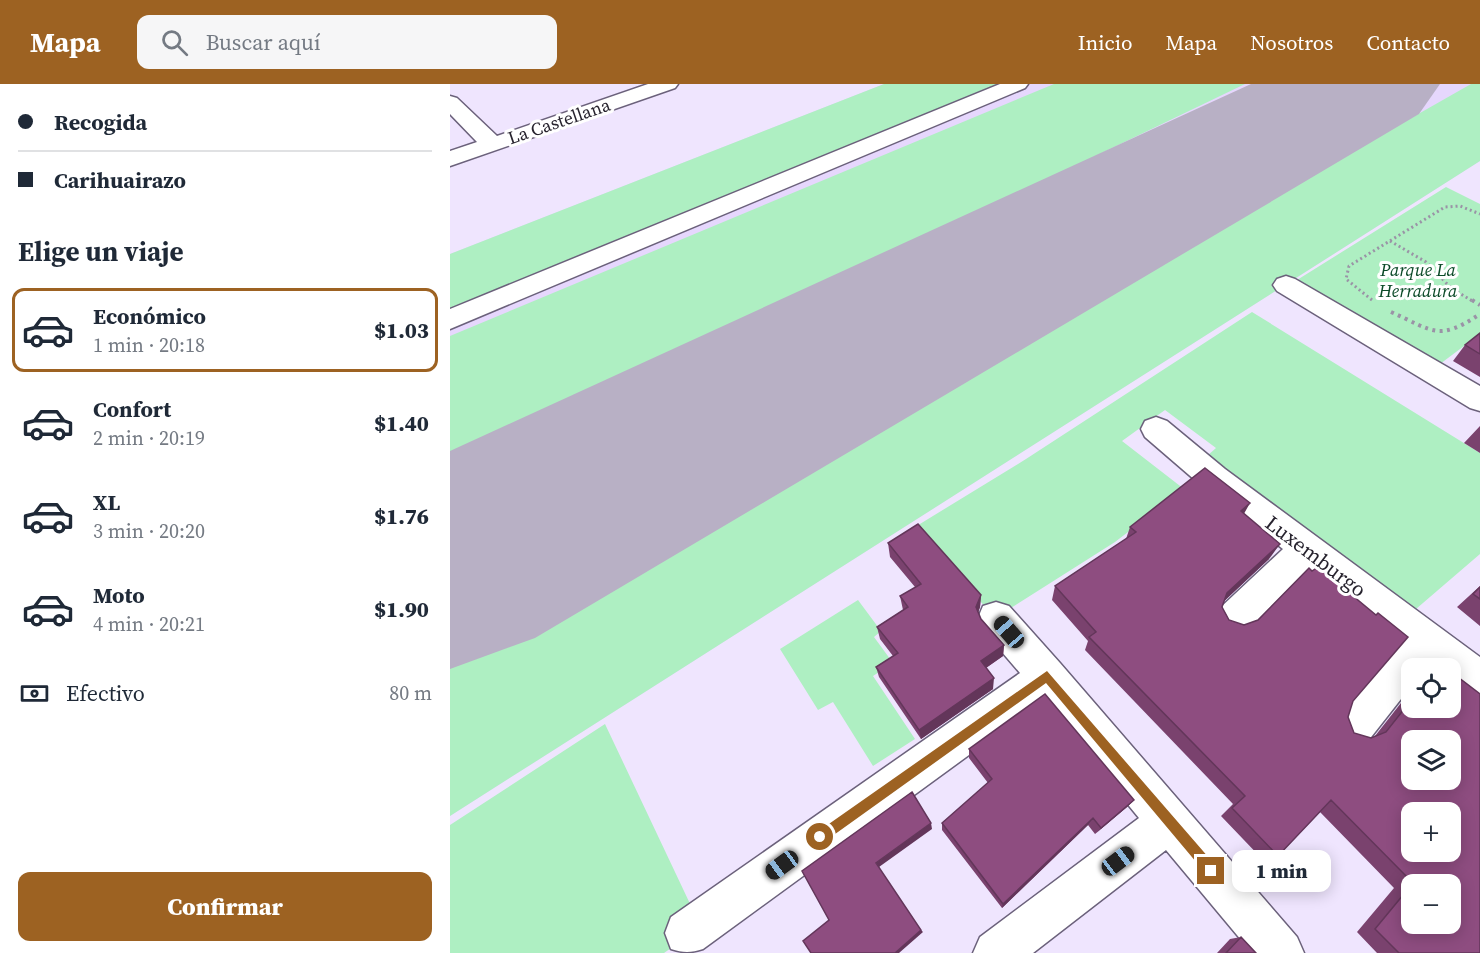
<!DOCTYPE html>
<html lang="es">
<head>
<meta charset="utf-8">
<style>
	body { margin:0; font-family:"Source Serif 4",serif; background:#f6f6f7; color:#1f2937; height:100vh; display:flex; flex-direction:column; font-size:22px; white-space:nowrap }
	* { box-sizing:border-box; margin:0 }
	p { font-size:20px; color:#747a83 }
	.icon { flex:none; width:33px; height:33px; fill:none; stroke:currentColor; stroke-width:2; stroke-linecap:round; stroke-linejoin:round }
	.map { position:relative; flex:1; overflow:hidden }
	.side { display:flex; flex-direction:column; background:#fff; width:450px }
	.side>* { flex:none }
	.banner { display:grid; align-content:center; height:132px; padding:0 18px; background:#fff }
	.tools { position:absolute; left:951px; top:574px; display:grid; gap:12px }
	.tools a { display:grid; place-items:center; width:60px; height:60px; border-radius:12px; background:#fff; box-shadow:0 3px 15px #0003; font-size:30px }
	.end { position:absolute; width:27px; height:27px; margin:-14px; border:8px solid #9d6222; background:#fff; box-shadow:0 0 0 3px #fff }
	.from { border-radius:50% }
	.bubble { position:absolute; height:42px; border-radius:12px; background:#fff; box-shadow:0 3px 15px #0003; font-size:20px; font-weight:800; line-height:42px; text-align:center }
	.car { position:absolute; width:18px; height:36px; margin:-18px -9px; border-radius:8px; box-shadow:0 0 4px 2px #0007; background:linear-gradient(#222 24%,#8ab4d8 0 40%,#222 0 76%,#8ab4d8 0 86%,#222 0) }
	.banner b { display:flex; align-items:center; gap:21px; height:57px; font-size:22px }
	.banner b+b { border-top:2px solid #e0e1e3 }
	.banner i { width:15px; height:15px; background:#1f2937 }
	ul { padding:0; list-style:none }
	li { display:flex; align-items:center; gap:18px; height:84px; margin:0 12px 9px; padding:0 6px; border:3px solid transparent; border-radius:12px }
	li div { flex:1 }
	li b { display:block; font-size:22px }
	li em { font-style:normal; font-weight:800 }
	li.on { border-color:#9d6222 }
	li>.icon { width:54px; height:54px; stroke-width:1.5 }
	h2 { padding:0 18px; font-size:27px; line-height:72px }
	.pay { display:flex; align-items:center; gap:15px; height:66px; padding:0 18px; font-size:22px }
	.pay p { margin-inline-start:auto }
	.primary-button { display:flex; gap:12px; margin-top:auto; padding:12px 18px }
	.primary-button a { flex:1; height:69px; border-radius:12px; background:#9d6222; color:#fff; font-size:24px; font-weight:800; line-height:69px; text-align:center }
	header { display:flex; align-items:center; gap:36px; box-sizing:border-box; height:84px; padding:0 30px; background:#9d6222; color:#fff }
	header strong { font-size:28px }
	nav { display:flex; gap:33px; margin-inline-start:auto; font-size:21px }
	.search { width:420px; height:54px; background:#f6f6f7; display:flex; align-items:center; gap:15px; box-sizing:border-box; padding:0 21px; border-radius:12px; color:#747a83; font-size:22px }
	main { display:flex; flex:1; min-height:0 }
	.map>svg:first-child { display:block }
	.built { fill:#e6d7fd }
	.green { fill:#aeefc2 }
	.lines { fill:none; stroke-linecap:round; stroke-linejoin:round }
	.runway { fill:#b8b0c5; fill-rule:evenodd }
	.minor-casing { stroke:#6b617b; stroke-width:3 }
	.path-far1 { stroke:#9a93a6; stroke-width:3; stroke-dasharray:2 3; stroke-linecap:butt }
	.path { stroke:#9a93a6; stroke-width:4; stroke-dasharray:3 4.5; stroke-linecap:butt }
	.minor { fill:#fff; fill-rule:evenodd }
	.wall { fill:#7a426e }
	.shaded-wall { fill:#63365a }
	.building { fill:#8e4d80; stroke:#63365a; stroke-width:1.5; fill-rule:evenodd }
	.route { fill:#9d6222 }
	.labels { text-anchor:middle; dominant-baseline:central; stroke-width:6; stroke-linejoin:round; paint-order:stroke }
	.far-street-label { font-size:18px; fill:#27232e; stroke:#fff }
	.far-park-label { font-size:18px; font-style:italic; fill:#0b4a28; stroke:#fff }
	.street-label { font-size:21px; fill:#27232e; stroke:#fff }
</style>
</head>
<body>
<header>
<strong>Mapa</strong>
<div class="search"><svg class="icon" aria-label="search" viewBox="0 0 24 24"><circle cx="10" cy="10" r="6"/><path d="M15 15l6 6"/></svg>Buscar aquí</div>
<nav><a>Inicio</a><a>Mapa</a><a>Nosotros</a><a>Contacto</a></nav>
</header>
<main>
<section class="side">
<div class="banner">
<b><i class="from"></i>Recogida</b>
<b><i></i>Carihuairazo</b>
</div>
<h2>Elige un viaje</h2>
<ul>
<li class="on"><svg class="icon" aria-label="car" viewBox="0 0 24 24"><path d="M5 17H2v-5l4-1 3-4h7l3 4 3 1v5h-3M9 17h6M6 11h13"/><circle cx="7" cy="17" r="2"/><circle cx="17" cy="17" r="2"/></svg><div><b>Económico</b><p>1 min · 20:18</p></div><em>$1.03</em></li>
<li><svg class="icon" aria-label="car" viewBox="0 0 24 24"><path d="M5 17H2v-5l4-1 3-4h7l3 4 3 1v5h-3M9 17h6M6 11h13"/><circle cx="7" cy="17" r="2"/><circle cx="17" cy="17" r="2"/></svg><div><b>Confort</b><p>2 min · 20:19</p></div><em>$1.40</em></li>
<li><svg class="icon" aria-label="car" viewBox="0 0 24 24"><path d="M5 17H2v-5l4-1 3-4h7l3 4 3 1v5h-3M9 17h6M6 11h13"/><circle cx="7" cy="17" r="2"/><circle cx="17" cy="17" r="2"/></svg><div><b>XL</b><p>3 min · 20:20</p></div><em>$1.76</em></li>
<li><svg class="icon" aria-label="car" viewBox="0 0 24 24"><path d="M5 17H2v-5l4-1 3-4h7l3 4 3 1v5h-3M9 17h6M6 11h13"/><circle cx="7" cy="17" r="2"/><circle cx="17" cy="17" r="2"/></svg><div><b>Moto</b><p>4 min · 20:21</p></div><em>$1.90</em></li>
</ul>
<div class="pay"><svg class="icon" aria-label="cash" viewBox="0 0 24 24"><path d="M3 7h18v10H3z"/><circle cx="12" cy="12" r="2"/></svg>Efectivo<p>80 m</p></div>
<div class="primary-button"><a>Confirmar</a></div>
</section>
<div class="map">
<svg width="1030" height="869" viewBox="0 0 1030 869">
	<rect width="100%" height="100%" fill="#efe5fe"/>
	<!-- built -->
	<path class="built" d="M 434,0 L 1030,0 L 1030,77 L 0,732 L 0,170 Z"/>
	<!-- green -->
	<path class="green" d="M 434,0 L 550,0 L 0,225 L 0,170 Z
		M 604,0 L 795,0 L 0,383 L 0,252 Z
		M 1021,0 L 1030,0 L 1030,77 L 0,732 L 0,580 Z
		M 996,103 L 1030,120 L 1030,250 L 990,280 L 847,196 Z
		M 802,228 L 1030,369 L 1030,470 L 966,525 L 757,372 L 766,364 L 715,326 L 672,357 L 734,405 L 665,458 L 545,534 L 465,443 L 576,375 Z
		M 408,516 L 431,547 L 424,553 L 443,579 L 423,592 L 465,655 L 423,682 L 383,618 L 368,626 L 330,565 Z
		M 155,640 L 251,843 L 214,869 L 0,869 L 0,741 Z"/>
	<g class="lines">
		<!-- runway -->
		<path class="runway" d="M 801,0 L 990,0 L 969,30 L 85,554 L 0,585 L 0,367 Z"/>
		<defs>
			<path id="minor" d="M 198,0 L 228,0 L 225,4 L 0,82 L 0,67 L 27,58 L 0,30 L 0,12 L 7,14 L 47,52 Z
				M 550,0 L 578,0 L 575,4 L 0,245 L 0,225 Z
				M 836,192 L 845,195 L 1030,302 L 1030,327 L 1020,324 L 827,207 L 823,201 L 827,195 Z
				M 706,333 L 717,337 L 775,385 L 1030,573 L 1030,614 L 1017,609 L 1000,596 L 1000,585 L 986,585 L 980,580 L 976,585 L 962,585 L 962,601 L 918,657 L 904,662 L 890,657 L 885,643 L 890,629 L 952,558 L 858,485 L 796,548 L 783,552 L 770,548 L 765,536 L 770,524 L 833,465 L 753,403 L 695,353 L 691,345 L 695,337 Z
				M 546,518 L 559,522 L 610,579 L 847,853 L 854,869 L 802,869 L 716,766 L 583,869 L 523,869 L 530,853 L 689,734 L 593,617 L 253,865 C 241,869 233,869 221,865 L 215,849 L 221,833 L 570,589 L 533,546 L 528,534 L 533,522 Z"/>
		</defs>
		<!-- minor casing -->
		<use href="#minor" class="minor-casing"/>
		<!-- path-far1 -->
		<path class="path-far1" d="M 940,157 L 976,178 L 1001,204 L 1024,218
			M 922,216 L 896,195 L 899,182 L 995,123 L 1010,122 L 1030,130"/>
		<!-- path -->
		<path class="path" d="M 1022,216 L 1030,221
			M 941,228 C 984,247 988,258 1030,230"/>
		<!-- minor -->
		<use href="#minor" class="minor"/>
	</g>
	<!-- wall -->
	<path class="wall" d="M 1030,249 L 1030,293 L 1003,277 L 1015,261 Z
		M 1030,342 L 1030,369 L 1014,359 Z
		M 794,430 L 819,475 L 774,517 L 772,523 L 779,536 L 903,617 L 898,633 L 904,649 L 921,654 L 925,652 L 962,605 L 962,624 L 1030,869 L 927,869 L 907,848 L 944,804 L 870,728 L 828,772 L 815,778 L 771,732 L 783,720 L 635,566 L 638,557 L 602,516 L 605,502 L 676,455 L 680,443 Z
		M 438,459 L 531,511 L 530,523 L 528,528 L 531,535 L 554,561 L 553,572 L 536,584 L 543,605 L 471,655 L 429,593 L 426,583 L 443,572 L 430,555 L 427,543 L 453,526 L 450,512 L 465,503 L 440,473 Z
		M 1030,502 L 1030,542 L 1007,523 Z
		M 982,575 L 998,585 L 967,585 Z
		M 519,665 L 684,716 L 677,723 L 645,750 L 638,741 L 552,824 L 492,746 L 492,739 L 538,699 L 519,674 Z
		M 791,853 L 806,869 L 767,869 L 780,855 Z"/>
	<!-- shaded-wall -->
	<path class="shaded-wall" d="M 800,419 L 791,435 L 791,427 Z
		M 830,460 L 819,475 L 768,523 L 777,509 Z
		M 531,511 L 530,523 L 526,535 L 526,523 Z
		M 554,561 L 553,572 L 530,588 L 531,577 Z
		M 544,594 L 543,605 L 471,655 L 469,646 Z
		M 684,716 L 677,723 L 645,750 L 651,744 Z
		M 643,734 L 638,741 L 552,824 L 553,820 Z
		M 481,739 L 482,745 L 429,783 L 426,779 Z
		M 471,846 L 473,848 L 449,869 L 445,869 Z"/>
	<!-- building -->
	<path class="building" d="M 1030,249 L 1030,270 L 1015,261 Z
		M 755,384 L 800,419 L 791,427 L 830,460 L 777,509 L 772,523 L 779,536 L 794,541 L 808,536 L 859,484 L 862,487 L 868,483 L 926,531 L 928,529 L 958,553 L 903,617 L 898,633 L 904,649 L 921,654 L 936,648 L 962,615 L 962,624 L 1000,624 L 1000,587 L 1030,610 L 1030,869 L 949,869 L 925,845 L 963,799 L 881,716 L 828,772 L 782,724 L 795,712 L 639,553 L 646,548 L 605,502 L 686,448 L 680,443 ZM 962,657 L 1000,657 L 1000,696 L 962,696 ZM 962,729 L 1000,729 L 1000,768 L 962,768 ZM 962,801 L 1000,801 L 1000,840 L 962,840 Z
		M 468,440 L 531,511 L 526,523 L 531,535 L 554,561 L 531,577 L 544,594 L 469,646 L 426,583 L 448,569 L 427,543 L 458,523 L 450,512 L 471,500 L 438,459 Z
		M 1030,503 L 1030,515 L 1023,510 Z
		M 982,575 L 985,575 L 998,585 L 981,585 Z
		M 595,610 L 684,716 L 651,744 L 643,734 L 553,820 L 492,739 L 542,695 L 519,665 Z
		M 462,708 L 481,739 L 426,779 L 471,846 L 445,869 L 361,869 L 353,857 L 379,836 L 352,787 Z
		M 791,853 L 806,869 L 776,869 Z"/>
	<!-- route -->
	<path class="route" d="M 597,587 L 766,782 L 766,791 L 757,791 L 596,599 L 374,758 L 366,758 L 366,749 Z"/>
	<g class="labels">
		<!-- far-street labels -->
		<g class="far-street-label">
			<text transform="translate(109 37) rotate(-19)">La Castellana</text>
		</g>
		<!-- far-park labels -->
		<g class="far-park-label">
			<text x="968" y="185">Parque La<tspan x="968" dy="21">Herradura</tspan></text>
		</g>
		<!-- street labels -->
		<g class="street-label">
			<text transform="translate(866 472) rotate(37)">Luxemburgo</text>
		</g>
	</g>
</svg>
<div class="tools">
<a><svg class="icon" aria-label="locate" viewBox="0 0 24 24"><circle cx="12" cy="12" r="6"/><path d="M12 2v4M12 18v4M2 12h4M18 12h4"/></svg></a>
<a><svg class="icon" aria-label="layers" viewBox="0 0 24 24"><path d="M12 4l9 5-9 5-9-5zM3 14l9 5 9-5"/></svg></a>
<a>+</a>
<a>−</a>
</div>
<i class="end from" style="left:370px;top:753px"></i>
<i class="end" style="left:761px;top:787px"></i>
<div class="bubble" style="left:782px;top:766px;width:99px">1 min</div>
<i class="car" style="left:559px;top:548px;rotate:319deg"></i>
<i class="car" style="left:668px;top:777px;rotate:53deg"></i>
<i class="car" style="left:332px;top:781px;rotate:234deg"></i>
</div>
</main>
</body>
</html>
